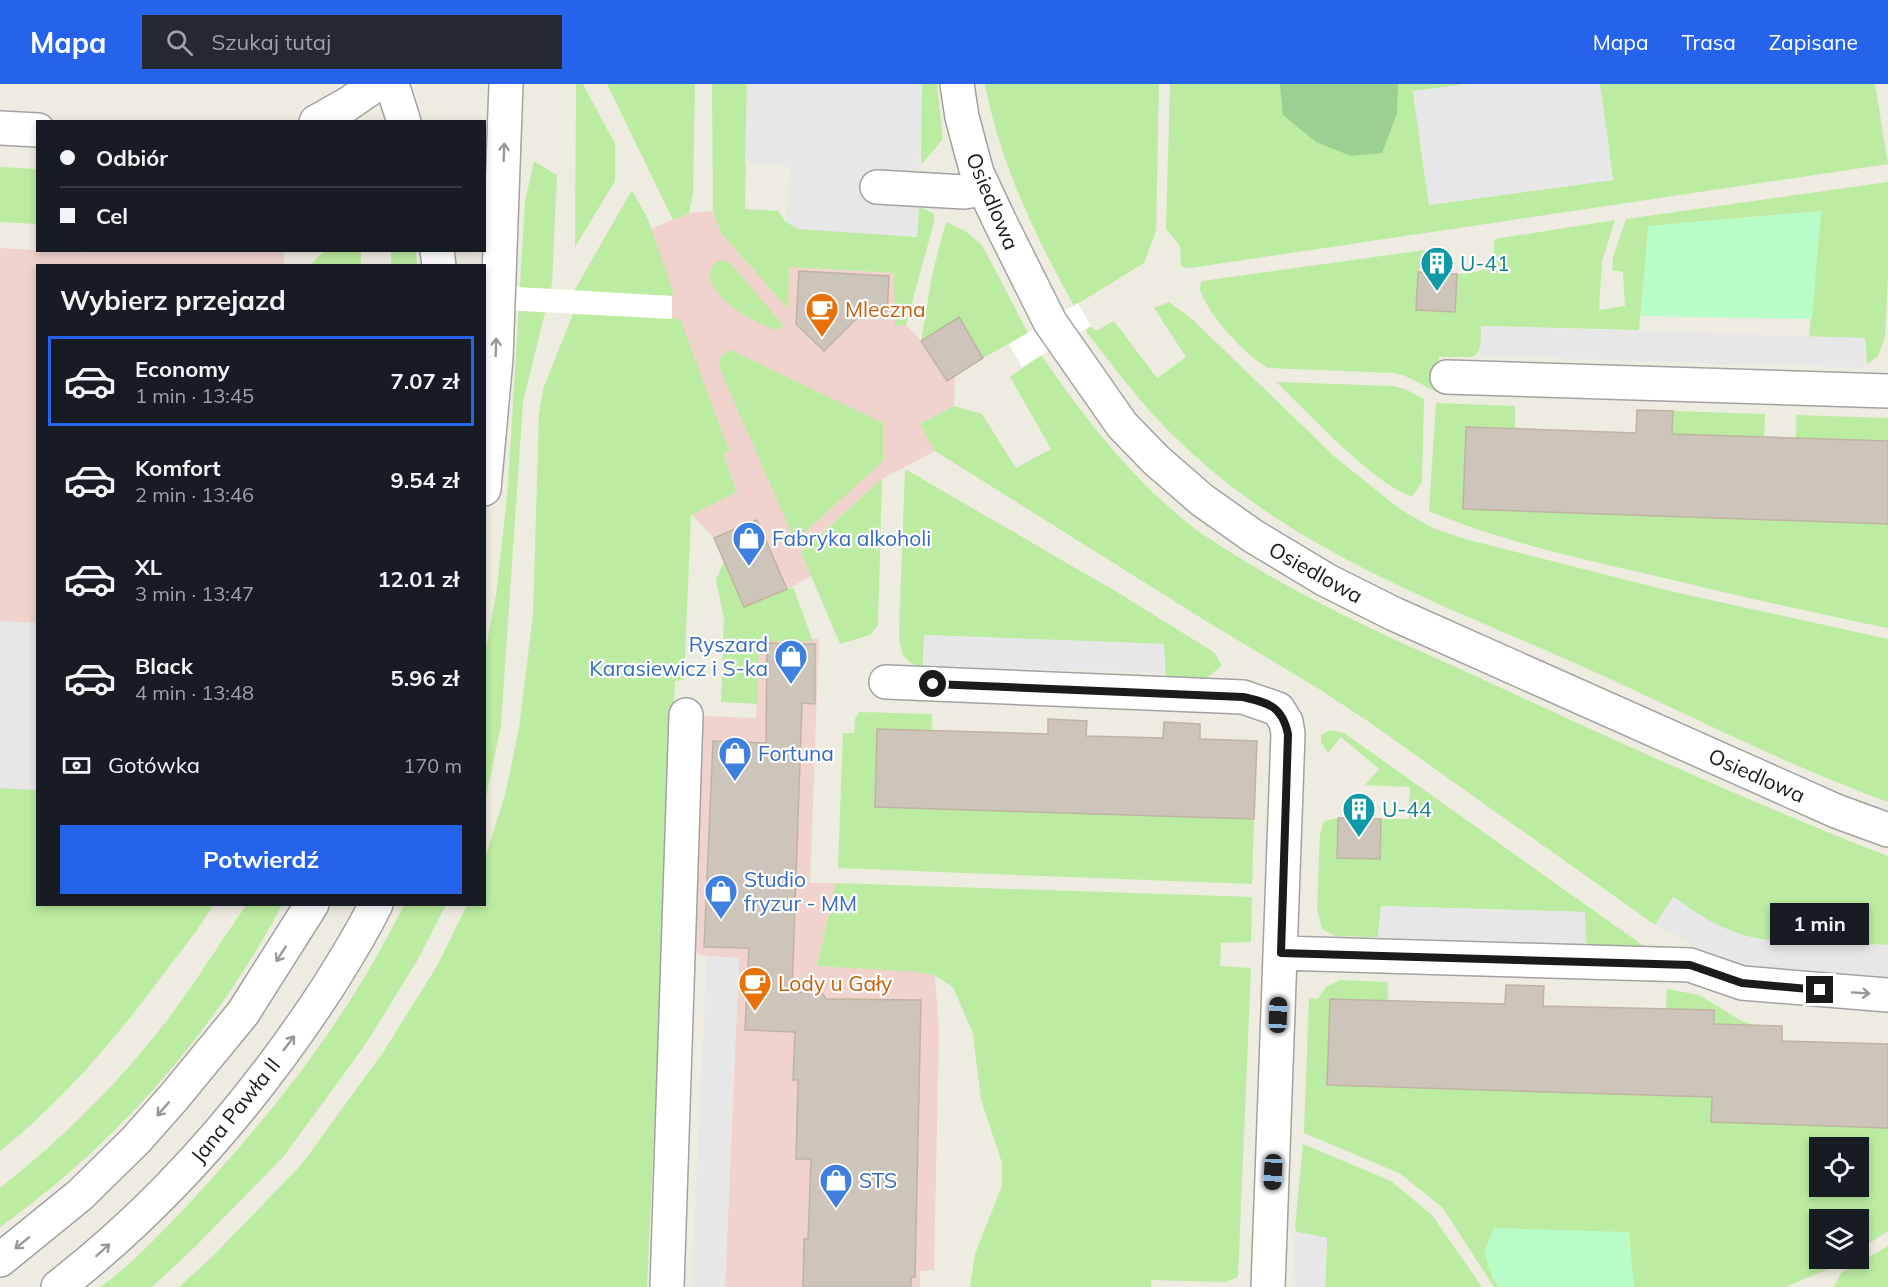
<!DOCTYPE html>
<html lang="pl">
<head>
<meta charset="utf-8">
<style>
	body { margin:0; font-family:Mulish,sans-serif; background:#242831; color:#f1f3f6; height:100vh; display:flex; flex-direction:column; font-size:22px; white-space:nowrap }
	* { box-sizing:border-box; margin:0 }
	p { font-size:20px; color:#9ea1a6 }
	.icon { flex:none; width:33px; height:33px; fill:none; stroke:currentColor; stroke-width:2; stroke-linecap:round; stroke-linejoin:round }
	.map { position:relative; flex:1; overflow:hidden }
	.drawer { position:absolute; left:36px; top:180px; width:450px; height:642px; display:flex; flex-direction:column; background:#171b24; border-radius:0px; box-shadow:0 3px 9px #0003 }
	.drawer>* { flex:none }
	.hud { position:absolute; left:36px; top:36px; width:450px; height:132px; border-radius:0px; box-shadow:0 3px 9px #0003; display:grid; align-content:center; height:132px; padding:0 24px; background:#171b24 }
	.buttons { position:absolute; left:1809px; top:1053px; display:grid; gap:12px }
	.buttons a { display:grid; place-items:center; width:60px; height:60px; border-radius:0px; background:#171b24; box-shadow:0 3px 9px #0003; font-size:30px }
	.end { position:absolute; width:27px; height:27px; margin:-14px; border:8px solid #1b1b1b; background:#fff; box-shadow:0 0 0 3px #fff }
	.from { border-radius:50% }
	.bubble { position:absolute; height:42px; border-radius:0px; background:#171b24; box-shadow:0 3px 9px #0003; font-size:20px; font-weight:700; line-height:42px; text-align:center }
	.car { position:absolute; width:18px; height:36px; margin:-18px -9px; border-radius:8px; box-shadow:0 0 4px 2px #0007; background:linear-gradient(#222 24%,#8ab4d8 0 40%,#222 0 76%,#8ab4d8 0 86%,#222 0) }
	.hud b { display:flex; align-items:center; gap:21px; height:57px; font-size:22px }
	.hud b+b { border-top:2px solid #363941 }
	.hud i { width:15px; height:15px; background:#f1f3f6 }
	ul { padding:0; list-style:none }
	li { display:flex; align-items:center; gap:18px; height:90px; margin:0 12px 9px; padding:0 12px; border:3px solid transparent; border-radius:0px }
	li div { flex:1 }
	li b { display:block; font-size:22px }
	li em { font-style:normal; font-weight:700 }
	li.selected { border-color:#2563eb }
	li>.icon { width:54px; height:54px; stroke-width:1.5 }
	h2 { padding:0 24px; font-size:27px; line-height:72px }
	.pay { display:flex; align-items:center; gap:15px; height:66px; padding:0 24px; font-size:22px }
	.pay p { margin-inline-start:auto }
	.button { display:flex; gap:12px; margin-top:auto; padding:12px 24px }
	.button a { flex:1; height:69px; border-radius:0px; background:#2563eb; color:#fff; font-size:24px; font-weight:700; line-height:69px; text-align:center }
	header { display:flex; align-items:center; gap:36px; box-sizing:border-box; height:84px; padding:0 30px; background:#2563eb; color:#fff }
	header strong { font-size:28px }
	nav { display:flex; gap:33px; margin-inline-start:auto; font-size:21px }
	.search { width:420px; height:54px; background:#242831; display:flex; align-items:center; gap:15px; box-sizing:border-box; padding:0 21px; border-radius:0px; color:#9ea1a6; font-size:22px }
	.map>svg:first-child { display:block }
	.commercial { fill:#f0d3cd }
	.grass { fill:#bceca1; fill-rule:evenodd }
	.forest { fill:#9bd092 }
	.park { fill:#b8fcc7 }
	.parking { fill:#e7e7e7 }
	.pier { fill:#fff }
	.building { fill:#cdc5b9; stroke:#c0b3a2; stroke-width:1.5 }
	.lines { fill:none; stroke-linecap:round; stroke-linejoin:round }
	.minor-casing { stroke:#a2a2a2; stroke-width:36 }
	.minor { stroke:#fff; stroke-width:33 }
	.oneway { stroke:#989898 }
	.route { stroke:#1b1b1b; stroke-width:8 }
	.labels { text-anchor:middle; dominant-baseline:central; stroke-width:4.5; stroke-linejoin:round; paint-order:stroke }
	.street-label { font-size:21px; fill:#1b1b1b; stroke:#fff }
	.culture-label { font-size:21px; fill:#0d838f; stroke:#fff; text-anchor:start }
	.food-label { font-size:21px; fill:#c56008; stroke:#fff; text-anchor:start }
	.shop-label { font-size:21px; fill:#366cbe; stroke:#fff; text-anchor:start }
</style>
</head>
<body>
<header>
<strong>Mapa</strong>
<div class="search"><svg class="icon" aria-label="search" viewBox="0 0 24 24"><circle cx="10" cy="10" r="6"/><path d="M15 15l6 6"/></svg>Szukaj tutaj</div>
<nav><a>Mapa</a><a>Trasa</a><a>Zapisane</a></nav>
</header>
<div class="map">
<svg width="1888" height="1203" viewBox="0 0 1888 1203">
	<rect width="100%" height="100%" fill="#eeebe0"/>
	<!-- commercial -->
	<path class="commercial" d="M 713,127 L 721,149 L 787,224 L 789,183 L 895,189 L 895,242 L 906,241 L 921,257 L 959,233 L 983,274 L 955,292 L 954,322 L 920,340 L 935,367 L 882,395 L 801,467 L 811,492 L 786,506 L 757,436 L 714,454 L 691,430 L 737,408 L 723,370 L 729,367 L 672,235 L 672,208 L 651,145 L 689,129 Z
		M 0,164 L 90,169 L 90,166 L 284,167 L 284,181 L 38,182 L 37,706 L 0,704 Z
		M 759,553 L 819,555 L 810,799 L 836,799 L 817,882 L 877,884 L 919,888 L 935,892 L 939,947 L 934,1186 L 920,1187 L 920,1203 L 725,1203 L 739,874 L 707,872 L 699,870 L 692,861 L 701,632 L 756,634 Z"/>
	<!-- grass -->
	<path class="grass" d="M 576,0 L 583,0 L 615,60 L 615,97 L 575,163 Z
		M 607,0 L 695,0 L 693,110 L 689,129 L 673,136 Z
		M 712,0 L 747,0 L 745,125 L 778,127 L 786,138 L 917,153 L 919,122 L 934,130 L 934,138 L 906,241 L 895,242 L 894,189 L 789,183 L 788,225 L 721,149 L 713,127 Z
		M 922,0 L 937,0 L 943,55 L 921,81 Z
		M 985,0 L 1159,0 L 1156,147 L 1144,179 L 1074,222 C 1035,151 1000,80 985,0 Z
		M 1170,0 L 1465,0 L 1413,8 L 1429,121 L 1613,96 L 1600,0 L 1875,0 L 1888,80 L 1190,184 L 1181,183 L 1180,162 L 1166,145 Z
		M 534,77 L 557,91 L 552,200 L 523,318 L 501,641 L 485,718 L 485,569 L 497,505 L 508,402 L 525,118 Z
		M 0,83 L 37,85 L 37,140 L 0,138 Z
		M 1888,98 L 1888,192 L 1885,253 L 1878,272 L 1867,281 L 1865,254 L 1809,253 L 1821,127 L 1649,142 L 1639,246 L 1482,242 C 1480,253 1484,267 1472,273 L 1439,273 L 1437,308 L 1403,291 L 1393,289 L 1268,284 C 1243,270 1208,230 1199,204 L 1202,197 L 1425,166 L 1419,188 C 1436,189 1481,196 1491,178 C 1494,172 1494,161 1495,155 L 1615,136 L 1602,177 L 1599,226 L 1625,222 L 1623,188 L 1612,186 L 1613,173 L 1626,135 Z
		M 632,106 L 648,135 L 673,208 L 672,212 L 574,207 Z
		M 946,138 L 965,147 L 982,161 L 1028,249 L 983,274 L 959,233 L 921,257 L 933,187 Z
		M 324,167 L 361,167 L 361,181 L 310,181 Z
		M 391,167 L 416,167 L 417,181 L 391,181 Z
		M 721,176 L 729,178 L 784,242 L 775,246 C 750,236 715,218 709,190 L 714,179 Z
		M 1169,218 L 1192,235 L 1335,373 L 1401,426 L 1433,444 L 1465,455 L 1674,508 L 1888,555 L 1888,718 C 1788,682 1694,633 1597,589 C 1451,523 1298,472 1180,358 C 1144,324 1115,285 1085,246 L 1091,242 L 1096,247 L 1114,237 L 1157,294 L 1186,273 L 1154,224 Z
		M 573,230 L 674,234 L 681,237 L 729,367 L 723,370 L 737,408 L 691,431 L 684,596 L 675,597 L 647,1203 L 179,1203 L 213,1172 L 302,1080 L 384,967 L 437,882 L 467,821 L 484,820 L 485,774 L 505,711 L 519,645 L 533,530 L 539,330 L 543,305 Z
		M 731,266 L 883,339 L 883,377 L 795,457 L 720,285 L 720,273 Z
		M 1041,271 C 1081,329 1124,385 1178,431 C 1201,451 1227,466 1253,482 C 1322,524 1395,556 1469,589 C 1607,653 1746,717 1888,772 L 1888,861 C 1845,859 1781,862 1742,851 C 1716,843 1695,828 1673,813 L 1655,841 L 1369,638 L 1319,605 L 1206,537 L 935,367 L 920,340 L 954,322 L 982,330 L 1016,384 L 1051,365 L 1010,293 Z
		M 1276,298 L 1393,302 L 1405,305 L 1424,315 L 1422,398 L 1412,412 C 1379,405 1303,324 1276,298 Z
		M 1436,319 L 1515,322 L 1515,344 L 1466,343 L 1464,425 L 1888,440 L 1888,544 C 1803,527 1719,507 1634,487 C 1565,471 1495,455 1429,427 Z
		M 1673,327 L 1765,330 L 1764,353 L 1672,350 Z
		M 1796,331 L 1888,334 L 1888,357 L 1796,354 Z
		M 905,385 L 1117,508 L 1215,569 L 1222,582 L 1202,597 L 1166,596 L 1164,560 L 924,551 L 923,582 C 902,581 900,565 899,548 Z
		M 882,395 L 878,541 L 870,551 L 840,560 L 801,468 Z
		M 724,478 L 744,523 L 793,503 L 813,557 L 759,557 L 757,620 L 721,618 L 724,534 L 716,496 Z
		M 859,628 L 932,630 L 932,646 L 877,645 L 875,723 L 1254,735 L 1252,800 L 838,784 L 843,649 L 854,649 L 855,635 Z
		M 1330,646 L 1344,649 L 1648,865 L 1589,863 L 1585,855 L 1585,828 L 1381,822 L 1378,853 L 1335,852 L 1322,845 L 1317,825 L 1320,749 L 1324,737 L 1338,734 L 1337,774 L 1380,775 L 1381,735 L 1409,735 L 1410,703 L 1365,701 L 1379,685 L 1341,653 L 1328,669 L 1321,658 L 1321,651 Z
		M 0,704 L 37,706 L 38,820 L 213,821 C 201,843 183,864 168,884 C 118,952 65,1015 0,1067 Z
		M 836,799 L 1252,813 L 1251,858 L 1221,859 L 1220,882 L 1251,884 L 1238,1193 L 1226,1198 L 1151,1196 L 1151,1203 L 970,1203 L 975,1170 L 1002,1102 L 1002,1079 L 981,1016 L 973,950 L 953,903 L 935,892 L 919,888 L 817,882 Z
		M 247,820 L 282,821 C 216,946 116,1061 0,1143 L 0,1104 C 58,1058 111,1007 157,949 C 190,908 217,863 247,820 Z
		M 404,821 L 446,821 L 417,877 L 365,961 L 284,1072 L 196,1162 L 152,1203 L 100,1203 C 132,1181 169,1141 196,1112 C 279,1022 350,930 404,821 Z
		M 1340,896 L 1388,898 L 1388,917 L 1330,915 L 1328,1001 L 1712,1013 L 1711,1038 L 1888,1044 L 1888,1147 L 1859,1166 L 1858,1136 L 1820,1136 L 1820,1174 L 1844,1175 L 1826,1186 L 1785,1203 L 1634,1203 L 1628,1148 L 1492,1193 L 1499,1203 L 1494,1203 L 1442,1123 L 1399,1089 L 1304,1049 L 1309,914 L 1318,915 L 1326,903 ZM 1820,1064 L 1858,1064 L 1858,1102 L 1820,1102 Z
		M 1667,905 L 1699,911 L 1742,937 L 1753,941 L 1753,956 L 1713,954 L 1714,926 L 1666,925 Z
		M 1303,1060 L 1391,1097 L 1432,1131 L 1482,1203 L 1325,1203 L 1327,1154 L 1297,1148 L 1295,1144 Z
		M 1888,1162 L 1888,1203 L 1834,1203 L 1841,1189 Z"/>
	<!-- forest -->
	<path class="forest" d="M 1280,0 L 1398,0 L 1397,29 L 1382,69 L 1351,72 L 1316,58 L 1283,31 Z"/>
	<!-- park -->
	<path class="park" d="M 1821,127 L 1812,235 L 1641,232 L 1648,142 Z
		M 1494,1144 L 1629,1148 L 1634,1203 L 1499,1203 L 1492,1193 L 1484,1168 Z"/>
	<!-- parking -->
	<path class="parking" d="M 747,0 L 922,0 L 917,153 L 798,145 L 786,138 L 790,83 L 745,80 Z
		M 1465,0 L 1600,0 L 1613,96 L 1429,121 L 1413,7 Z
		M 1481,242 L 1865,254 L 1864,284 L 1480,272 Z
		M 0,537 L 37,539 L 37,706 L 0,704 Z
		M 924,551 L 1164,560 L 1164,589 L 923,582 Z
		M 1673,813 L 1710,838 L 1740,850 L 1763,856 L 1888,861 L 1888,897 L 1758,886 L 1716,874 L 1655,841 Z
		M 1381,822 L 1585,828 L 1586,860 L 1378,853 Z
		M 707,872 L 739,874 L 725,1203 L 691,1203 Z
		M 1295,1144 L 1297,1148 L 1327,1154 L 1325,1203 L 1293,1203 Z"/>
	<!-- pier -->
	<path class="pier" d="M 484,201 L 672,212 L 672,235 L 485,225 Z
		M 1078,219 L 1091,242 L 1022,283 L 1009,260 Z"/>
	<!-- building -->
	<path class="building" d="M 799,187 L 889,192 L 887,231 L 862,229 L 824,267 L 796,240 Z
		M 1418,188 L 1457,190 L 1455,228 L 1416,226 Z
		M 959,233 L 983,274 L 947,297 L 921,257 Z
		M 1637,326 L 1673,327 L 1672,350 L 1888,357 L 1888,440 L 1463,425 L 1466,343 L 1636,349 Z
		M 757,436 L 787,505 L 744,523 L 714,454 Z
		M 767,559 L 815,560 L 815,620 L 802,619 L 792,908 L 822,909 L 826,915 L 921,916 L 915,1193 L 911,1193 L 911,1203 L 803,1203 L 804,1155 L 808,1155 L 811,1075 L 796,1075 L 798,996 L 793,996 L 795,948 L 745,946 L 749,864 L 704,863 L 713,657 L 766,659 Z
		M 1048,635 L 1087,637 L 1086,652 L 1163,654 L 1164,638 L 1200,640 L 1200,655 L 1257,657 L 1254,735 L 875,723 L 877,645 L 1048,650 Z
		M 1338,734 L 1381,735 L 1380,775 L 1337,774 Z
		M 1506,901 L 1544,902 L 1543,922 L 1714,926 L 1714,940 L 1782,942 L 1782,957 L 1888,960 L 1888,1044 L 1711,1038 L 1712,1013 L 1327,1001 L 1330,915 L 1505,920 Z"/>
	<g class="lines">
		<defs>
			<path id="minor" d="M 392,0 L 404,38
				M 957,0 L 962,33 L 977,89 L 1000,138 L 1050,238 L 1122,341 L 1156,376 L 1202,416 L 1253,452 L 1326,496 L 1394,530 L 1836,727 L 1888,746
				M 316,38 L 348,20 L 377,0
				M 0,44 L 38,46
				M 877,103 L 964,108 L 984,105
				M 437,166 L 439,182
				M 1447,293 L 1888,307
				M 484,405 L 496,274 L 506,0
				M 886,598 L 1243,613 L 1278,625 L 1286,638 L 1288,650 L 1268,1203
				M 1281,869 L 1690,881 L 1742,899 L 1888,911
				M 0,1176 L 80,1111 L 136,1056 L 174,1013 L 243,929 L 312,820
				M 58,1203 C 164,1121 255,1015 328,903 C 345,876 362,849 376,820
				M 667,1203 L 686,631"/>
		</defs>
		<!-- minor casing -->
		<use href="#minor" class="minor-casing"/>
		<!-- minor -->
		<use href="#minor" class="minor"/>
	</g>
	<!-- one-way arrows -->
	<defs><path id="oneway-shaft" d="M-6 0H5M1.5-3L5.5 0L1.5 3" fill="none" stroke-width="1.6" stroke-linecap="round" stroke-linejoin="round" transform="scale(1.5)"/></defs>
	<g class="oneway">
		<use href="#oneway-shaft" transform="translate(504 68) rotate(-88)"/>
		<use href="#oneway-shaft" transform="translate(496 263) rotate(-88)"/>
		<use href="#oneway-shaft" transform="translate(281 870) rotate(123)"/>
		<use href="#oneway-shaft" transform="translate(1861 909) rotate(4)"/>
		<use href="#oneway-shaft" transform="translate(289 959) rotate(-53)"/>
		<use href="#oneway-shaft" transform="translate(163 1025) rotate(131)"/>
		<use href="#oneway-shaft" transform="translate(22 1159) rotate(141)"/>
		<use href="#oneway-shaft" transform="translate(103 1166) rotate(-42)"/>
	</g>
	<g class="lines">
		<!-- route -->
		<path class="route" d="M 933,600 L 1243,613 C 1269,619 1282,622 1288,650 L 1281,869 L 1690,881 L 1742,899 L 1820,906"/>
	</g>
	<!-- icons -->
	<defs>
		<symbol id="building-pin" viewBox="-11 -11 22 30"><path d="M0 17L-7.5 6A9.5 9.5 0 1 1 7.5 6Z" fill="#0f9aa8" stroke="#fff"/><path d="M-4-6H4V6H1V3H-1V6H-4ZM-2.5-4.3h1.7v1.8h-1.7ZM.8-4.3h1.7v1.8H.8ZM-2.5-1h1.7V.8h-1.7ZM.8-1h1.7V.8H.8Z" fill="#fff"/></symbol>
		<symbol id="cafe-pin" viewBox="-11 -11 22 30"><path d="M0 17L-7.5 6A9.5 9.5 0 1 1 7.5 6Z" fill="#e8710a" stroke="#fff"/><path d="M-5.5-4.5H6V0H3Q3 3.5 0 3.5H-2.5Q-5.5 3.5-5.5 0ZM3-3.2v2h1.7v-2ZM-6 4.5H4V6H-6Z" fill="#fff"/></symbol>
		<symbol id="shop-pin" viewBox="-11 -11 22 30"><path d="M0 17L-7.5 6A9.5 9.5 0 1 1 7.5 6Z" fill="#3f7fe0" stroke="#fff"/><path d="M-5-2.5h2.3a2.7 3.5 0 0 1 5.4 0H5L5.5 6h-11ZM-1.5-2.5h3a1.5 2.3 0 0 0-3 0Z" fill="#fff"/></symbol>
	</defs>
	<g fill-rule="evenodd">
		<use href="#building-pin" x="1418" y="160" width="38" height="52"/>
		<use href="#cafe-pin" x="803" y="206" width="38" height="52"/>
		<use href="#shop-pin" x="730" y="435" width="38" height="52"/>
		<use href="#shop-pin" x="772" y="553" width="38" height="52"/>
		<use href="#shop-pin" x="716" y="650" width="38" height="52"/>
		<use href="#building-pin" x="1340" y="706" width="38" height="52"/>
		<use href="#shop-pin" x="702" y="788" width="38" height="52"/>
		<use href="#cafe-pin" x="736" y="880" width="38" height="52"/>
		<use href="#shop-pin" x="817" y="1077" width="38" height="52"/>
	</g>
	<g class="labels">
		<!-- street labels -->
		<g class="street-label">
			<text transform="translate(993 117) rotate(67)">Osiedlowa</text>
			<text transform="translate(1316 488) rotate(29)">Osiedlowa</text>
			<text transform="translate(1757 691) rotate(24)">Osiedlowa</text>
			<text transform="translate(235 1026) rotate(-51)">Jana Pawła II</text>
		</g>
		<!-- culture labels -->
		<g class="culture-label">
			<text x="1460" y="179">U-41</text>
			<text x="1382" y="725">U-44</text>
		</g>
		<!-- food labels -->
		<g class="food-label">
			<text x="845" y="225">Mleczna</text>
			<text x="778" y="899">Lody u Gały</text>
		</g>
		<!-- shop labels -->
		<g class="shop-label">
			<text x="772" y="454">Fabryka alkoholi</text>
			<text x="768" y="560" text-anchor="end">Ryszard<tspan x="768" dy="24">Karasiewicz i S-ka</tspan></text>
			<text x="758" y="669">Fortuna</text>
			<text x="744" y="795">Studio<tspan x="744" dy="24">fryzur - MM</tspan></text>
			<text x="859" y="1096">STS</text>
		</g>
	</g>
</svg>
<div class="buttons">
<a><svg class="icon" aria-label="locate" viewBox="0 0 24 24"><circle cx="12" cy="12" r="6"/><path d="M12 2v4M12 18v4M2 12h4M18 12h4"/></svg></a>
<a><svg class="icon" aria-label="layers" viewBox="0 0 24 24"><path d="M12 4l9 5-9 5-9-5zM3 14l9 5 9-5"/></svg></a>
</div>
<i class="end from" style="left:933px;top:600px"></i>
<i class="end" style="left:1820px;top:906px"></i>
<div class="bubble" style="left:1770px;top:819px;width:99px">1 min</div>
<i class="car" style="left:1278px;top:931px;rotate:2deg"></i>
<i class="car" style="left:1273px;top:1088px;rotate:183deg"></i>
<div class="hud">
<b><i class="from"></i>Odbiór</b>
<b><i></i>Cel</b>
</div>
<section class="drawer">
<h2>Wybierz przejazd</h2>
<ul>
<li class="selected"><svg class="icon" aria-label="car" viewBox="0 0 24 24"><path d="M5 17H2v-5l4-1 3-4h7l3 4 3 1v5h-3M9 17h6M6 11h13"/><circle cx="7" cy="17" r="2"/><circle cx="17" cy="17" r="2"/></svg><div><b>Economy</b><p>1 min · 13:45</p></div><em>7.07 zł</em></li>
<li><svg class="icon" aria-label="car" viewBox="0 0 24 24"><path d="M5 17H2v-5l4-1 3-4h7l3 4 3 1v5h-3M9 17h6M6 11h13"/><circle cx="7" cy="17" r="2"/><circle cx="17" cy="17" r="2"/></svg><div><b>Komfort</b><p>2 min · 13:46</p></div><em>9.54 zł</em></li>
<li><svg class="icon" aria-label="car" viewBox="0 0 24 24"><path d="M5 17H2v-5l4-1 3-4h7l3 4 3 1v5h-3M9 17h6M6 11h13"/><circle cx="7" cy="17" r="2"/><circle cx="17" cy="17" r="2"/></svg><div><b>XL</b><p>3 min · 13:47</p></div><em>12.01 zł</em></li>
<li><svg class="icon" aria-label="car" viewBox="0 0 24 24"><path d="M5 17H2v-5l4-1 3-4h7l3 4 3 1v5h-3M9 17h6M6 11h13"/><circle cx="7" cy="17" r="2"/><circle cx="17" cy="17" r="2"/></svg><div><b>Black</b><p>4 min · 13:48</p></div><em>5.96 zł</em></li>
</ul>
<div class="pay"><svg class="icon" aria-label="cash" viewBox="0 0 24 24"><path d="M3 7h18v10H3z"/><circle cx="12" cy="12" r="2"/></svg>Gotówka<p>170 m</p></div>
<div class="button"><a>Potwierdź</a></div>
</section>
</div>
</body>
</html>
